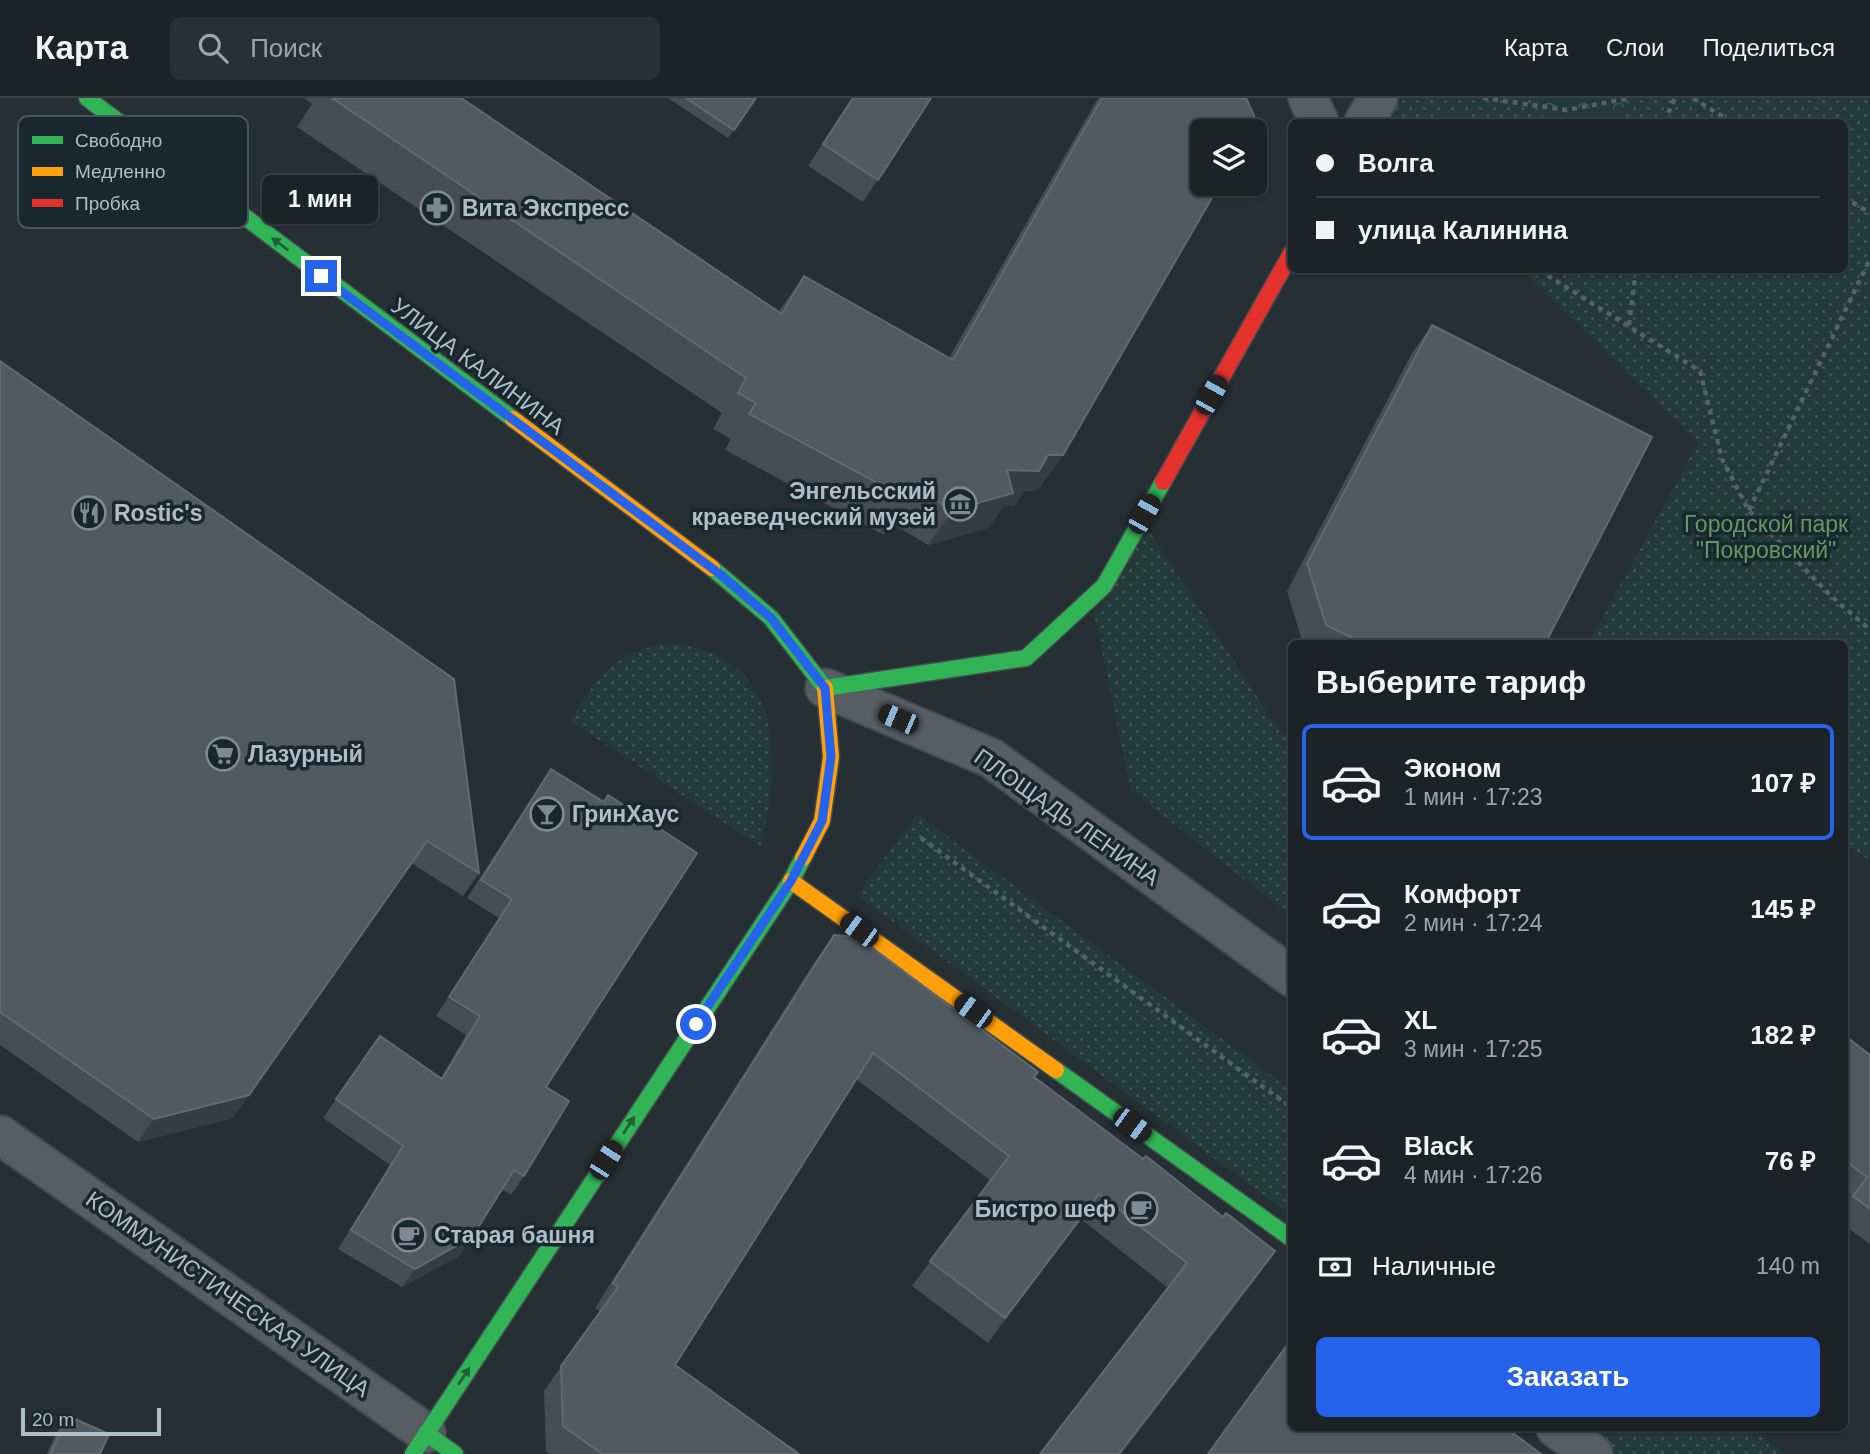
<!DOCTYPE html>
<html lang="ru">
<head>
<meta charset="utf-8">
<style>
	body { margin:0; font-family:Helvetica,sans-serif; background:#292f33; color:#f1f3f6; height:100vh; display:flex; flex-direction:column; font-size:26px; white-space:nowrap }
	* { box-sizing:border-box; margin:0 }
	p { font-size:23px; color:#a0a4a7 }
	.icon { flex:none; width:38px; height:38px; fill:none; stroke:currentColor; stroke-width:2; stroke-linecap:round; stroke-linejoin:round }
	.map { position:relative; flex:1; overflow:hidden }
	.panel { position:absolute; left:1288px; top:542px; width:560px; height:791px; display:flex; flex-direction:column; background:#1c2327; border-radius:10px; box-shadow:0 2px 5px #0004,0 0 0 2px #3a4044 }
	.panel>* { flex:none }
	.guide { position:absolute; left:1288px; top:21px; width:560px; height:154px; border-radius:10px; box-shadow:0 2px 5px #0004,0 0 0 2px #3a4044; display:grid; align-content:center; height:154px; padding:0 28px; background:#1c2327 }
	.buttons { position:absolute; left:1190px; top:21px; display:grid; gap:14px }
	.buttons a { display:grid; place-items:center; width:77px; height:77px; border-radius:10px; background:#1c2327; box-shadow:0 2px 5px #0004,0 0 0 2px #3a4044; font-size:35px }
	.scale { position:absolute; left:21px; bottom:18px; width:140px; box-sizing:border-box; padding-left:7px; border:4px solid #aebdc7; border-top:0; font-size:19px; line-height:24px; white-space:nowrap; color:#aebdc7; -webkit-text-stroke:5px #19272f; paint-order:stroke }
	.end { position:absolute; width:32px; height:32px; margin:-16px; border:9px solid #2563eb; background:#fff; box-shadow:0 0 0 4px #fff }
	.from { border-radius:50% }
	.bubble { position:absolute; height:49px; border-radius:10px; background:#1c2327; box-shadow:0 2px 5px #0004,0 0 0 2px #3a4044; font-size:23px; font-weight:600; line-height:49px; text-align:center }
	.car { position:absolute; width:21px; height:42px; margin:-21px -10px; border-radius:9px; box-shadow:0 0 5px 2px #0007; background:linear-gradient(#222 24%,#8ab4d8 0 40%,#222 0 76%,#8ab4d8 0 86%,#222 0) }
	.guide b { display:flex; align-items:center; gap:24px; height:66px; font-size:26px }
	.guide b+b { border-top:2px solid #3a4044 }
	.guide i { width:18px; height:18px; background:#f1f3f6 }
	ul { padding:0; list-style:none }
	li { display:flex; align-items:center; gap:21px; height:116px; margin:0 14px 10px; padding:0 14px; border:4px solid transparent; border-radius:10px }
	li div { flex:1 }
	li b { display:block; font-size:26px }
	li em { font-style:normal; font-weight:600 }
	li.selected { border-color:#2563eb }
	li>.icon { width:63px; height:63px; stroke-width:1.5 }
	h2 { padding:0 28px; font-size:32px; line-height:84px }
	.pay { display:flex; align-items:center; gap:18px; height:77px; padding:0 28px; font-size:26px }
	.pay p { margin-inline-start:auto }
	.action { display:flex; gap:14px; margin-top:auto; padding:14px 28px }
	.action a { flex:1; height:80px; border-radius:10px; background:#2563eb; color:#fff; font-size:28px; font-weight:600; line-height:80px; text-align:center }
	header { display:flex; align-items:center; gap:42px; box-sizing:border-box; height:98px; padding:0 35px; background:#1c2327; border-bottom:2px solid #3a4044 }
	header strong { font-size:33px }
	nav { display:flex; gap:38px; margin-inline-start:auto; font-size:24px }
	.search { width:490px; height:63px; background:#292f33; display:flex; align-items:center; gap:18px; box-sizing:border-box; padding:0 24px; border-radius:10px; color:#a0a4a7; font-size:26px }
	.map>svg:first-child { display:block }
	.grass { fill:url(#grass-dots) }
	.forest { fill:url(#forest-crowns) }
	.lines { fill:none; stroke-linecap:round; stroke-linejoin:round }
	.street-casing { stroke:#444b4f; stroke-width:42 }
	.fast-casing { stroke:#444b4f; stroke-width:19 }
	.slow-casing { stroke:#444b4f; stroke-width:19 }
	.jam-casing { stroke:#444b4f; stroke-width:19 }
	.path { stroke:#586266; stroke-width:4.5; stroke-dasharray:5 5; stroke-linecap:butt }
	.street { stroke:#565d63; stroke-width:38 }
	.fast { stroke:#30b455; stroke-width:16 }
	.slow { stroke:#ff9f0a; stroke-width:16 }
	.jam { stroke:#e5322d; stroke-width:16 }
	.wall { fill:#464e54 }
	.shaded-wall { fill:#343d42 }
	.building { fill:#515a60; stroke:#606a70; stroke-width:2 }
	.oneway { fill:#225f3e }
	.route { stroke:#2563eb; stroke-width:9 }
	.labels { text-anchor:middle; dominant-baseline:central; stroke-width:7; stroke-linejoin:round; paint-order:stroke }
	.poi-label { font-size:23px; font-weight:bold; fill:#aebdc7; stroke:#19272f; text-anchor:start }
	.street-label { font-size:23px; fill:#aebdc7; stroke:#19272f }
	.park-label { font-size:23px; fill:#649964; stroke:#19272f }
	.key { fill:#19272f; stroke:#46545d; stroke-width:2 }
	.key-label { font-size:19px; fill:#aebdc7 }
</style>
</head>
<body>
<header>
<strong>Карта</strong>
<div class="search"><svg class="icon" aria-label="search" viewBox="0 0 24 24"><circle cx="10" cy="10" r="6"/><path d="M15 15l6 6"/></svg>Поиск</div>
<nav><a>Карта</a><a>Слои</a><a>Поделиться</a></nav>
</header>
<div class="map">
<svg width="1870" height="1356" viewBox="0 0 1870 1356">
	<defs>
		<pattern id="grass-dots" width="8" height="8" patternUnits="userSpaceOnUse" patternTransform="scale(1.75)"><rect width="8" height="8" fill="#233b38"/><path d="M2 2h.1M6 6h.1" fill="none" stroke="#405553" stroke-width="1.8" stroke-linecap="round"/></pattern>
		<pattern id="forest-crowns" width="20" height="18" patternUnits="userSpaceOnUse" patternTransform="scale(1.75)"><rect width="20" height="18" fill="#233b38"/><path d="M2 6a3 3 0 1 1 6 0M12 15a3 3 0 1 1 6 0" fill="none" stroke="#405553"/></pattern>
	</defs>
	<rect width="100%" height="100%" fill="#262f34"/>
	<!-- grass -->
	<path class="grass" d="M 1363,0 L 1870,0 L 1870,763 L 1845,745 L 1844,546 L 1588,546 L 1698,345 L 1522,172 L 1844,172 L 1844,24 L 1405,24 Z
		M 1148,431 L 1278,631 L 1291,639 L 1291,818 L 1131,693 L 1094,516 Z
		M 671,545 C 786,557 781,662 761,749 L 570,623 C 598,577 614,553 671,545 Z
		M 917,716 L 1291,992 L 1291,1117 L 857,797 Z
		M 1581,1330 L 1751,1330 L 1786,1356 L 1616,1356 Z"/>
	<!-- forest -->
	<path class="forest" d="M 1538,0 L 1627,0 L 1619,24 L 1545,24 Z
		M 1442,13 L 1468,15 L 1471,24 L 1432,24 Z"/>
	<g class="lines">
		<defs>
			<path id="street" d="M 1308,0 L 1319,24
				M 1364,24 L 1378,0
				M 825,590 L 991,660 L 1292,879
				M 0,1037 L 426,1335
				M 1556,1330 L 1593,1356"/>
			<path id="fast" d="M 87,0 L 513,321
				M 712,470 L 771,520 L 825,590
				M 825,590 L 1026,560 L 1104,488 L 1163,384
				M 1056,972 L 1292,1141
				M 426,1335 L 455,1356
				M 413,1356 L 791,783 L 803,760"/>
			<path id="slow" d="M 513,321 L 712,470
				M 803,760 L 822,723 L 831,659 L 825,590
				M 791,783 L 1056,972"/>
			<path id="jam" d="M 1163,384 L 1292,154"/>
		</defs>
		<!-- street casing -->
		<use href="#street" class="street-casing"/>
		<!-- fast casing -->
		<use href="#fast" class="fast-casing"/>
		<!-- slow casing -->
		<use href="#slow" class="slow-casing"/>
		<!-- jam casing -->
		<use href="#jam" class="jam-casing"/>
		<!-- path -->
		<path class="path" d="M 1483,0 L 1567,12 L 1630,0
			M 1693,0 L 1731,24
			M 1664,24 L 1675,0
			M 1844,99 L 1870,115
			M 1539,172 L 1700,273 L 1722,361 L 1749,413 L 1830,497 L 1870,532
			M 1629,227 L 1636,172
			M 1749,412 L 1870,161
			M 921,740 L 1292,1010"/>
		<!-- street -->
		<use href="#street" class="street"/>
		<!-- fast -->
		<use href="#fast" class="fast"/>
		<!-- slow -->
		<use href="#slow" class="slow"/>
		<!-- jam -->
		<use href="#jam" class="jam"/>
	</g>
	<!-- wall -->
	<path class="wall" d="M 304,0 L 461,0 L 778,214 L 804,178 L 949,260 L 1098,0 L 1246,0 L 1063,357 L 1038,392 L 1025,393 L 1014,408 L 1004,408 L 988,430 L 928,447 L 892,426 L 884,437 L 725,352 L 731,341 L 713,331 L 722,315 L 297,29 L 312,6 Z
		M 668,0 L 756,0 L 728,40 Z
		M 852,0 L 931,0 L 863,104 L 808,68 Z
		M 1432,227 L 1545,546 L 1303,546 L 1287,493 L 1412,255 Z
		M 0,263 L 479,775 L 463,798 L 411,765 L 233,1020 L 138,1044 L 0,947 Z
		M 551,671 L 604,704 L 608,697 L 546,989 L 524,1078 L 511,1097 L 502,1091 L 459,1158 L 402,1189 L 338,1151 L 390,1067 L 323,1020 L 380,938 L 441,980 L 466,937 L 436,918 L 499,820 L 467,800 Z
		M 834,837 L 1034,979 L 1143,1061 L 1223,1119 L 1275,1153 L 1258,1178 L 1121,1356 L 1040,1356 L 1168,1190 L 1081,1121 L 988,1245 L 912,1188 L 990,1082 L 856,981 L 675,1267 L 799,1356 L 549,1356 L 546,1353 L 544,1293 L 600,1213 L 595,1210 L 816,862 Z
		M 1844,937 L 1870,957 L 1870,1146 L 1844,1127 L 1844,1110 L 1851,1101 L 1844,1096 Z
		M 68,1318 L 100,1356 L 47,1356 L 57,1333 Z"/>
	<!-- shaded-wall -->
	<path class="shaded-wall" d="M 1048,357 L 1063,357 L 1038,392 L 1025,393 L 1014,408 L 1004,408 L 988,430 L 928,447 L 953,412 L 1007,372 Z
		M 427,743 L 233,1020 L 138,1044 L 154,1021 Z
		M 1099,1096 L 1081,1121 L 988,1245 L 1005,1220 Z
		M 472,1139 L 459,1158 L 402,1189 L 415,1171 Z
		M 1275,1153 L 1258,1178 L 1121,1356 L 1119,1356 Z"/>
	<!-- building -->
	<path class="building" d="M 332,0 L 461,0 L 782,216 L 804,178 L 953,262 L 1102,0 L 1246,0 L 1256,22 L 1250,33 L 1202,33 L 1202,86 L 1220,86 L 1063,357 L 1048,357 L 1039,373 L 1007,372 L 1013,395 L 953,412 L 915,390 L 909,402 L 749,316 L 756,305 L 738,295 L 746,280 Z
		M 686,0 L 756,0 L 734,32 Z
		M 853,0 L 931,0 L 878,82 L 823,46 Z
		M 1432,227 L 1652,339 L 1545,546 L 1365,546 L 1326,527 L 1307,465 Z
		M 0,263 L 454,581 L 479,775 L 427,743 L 249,997 L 154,1021 L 0,914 Z
		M 551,671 L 604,704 L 608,697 L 697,755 L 546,989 L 569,1003 L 524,1078 L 514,1072 L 472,1139 L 415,1171 L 351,1132 L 403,1048 L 336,1001 L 380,938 L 442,981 L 480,918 L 449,899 L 512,801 L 481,782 Z
		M 834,837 L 858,839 L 1038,974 L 1034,979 L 1143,1061 L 1146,1058 L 1223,1119 L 1226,1115 L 1275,1153 L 1119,1356 L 1040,1356 L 1187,1165 L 1099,1096 L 1005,1220 L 930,1163 L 1009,1058 L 873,955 L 675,1267 L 799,1356 L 602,1356 L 563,1328 L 561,1268 L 618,1189 L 613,1185 Z
		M 1844,937 L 1870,957 L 1870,1111 L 1853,1098 L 1867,1079 L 1844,1062 Z
		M 1292,1240 L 1292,1330 L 1506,1330 L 1541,1356 L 1208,1356 Z
		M 68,1318 L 109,1336 L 100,1356 L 50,1356 Z"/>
	<!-- one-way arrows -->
	<defs><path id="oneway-solid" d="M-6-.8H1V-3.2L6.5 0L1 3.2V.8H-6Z" transform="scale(1.75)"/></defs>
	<g class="oneway">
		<use href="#oneway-solid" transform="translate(280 146) rotate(-143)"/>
		<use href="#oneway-solid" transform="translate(629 1027) rotate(-57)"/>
		<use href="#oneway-solid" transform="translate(464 1278) rotate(-57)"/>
	</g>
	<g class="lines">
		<!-- route -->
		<path class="route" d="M 321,178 L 721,477 L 771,520 L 825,590 L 831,659 L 822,723 L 791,783 L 696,926"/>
	</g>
	<!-- icons -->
	<defs>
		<symbol id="pharmacy-ring" viewBox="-11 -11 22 22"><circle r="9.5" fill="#19272f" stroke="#7e8b94" stroke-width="1.5"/><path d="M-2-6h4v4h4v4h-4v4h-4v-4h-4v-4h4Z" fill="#7e8b94"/></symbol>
		<symbol id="museum-ring" viewBox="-11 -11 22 22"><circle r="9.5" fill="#19272f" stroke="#7e8b94" stroke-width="1.5"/><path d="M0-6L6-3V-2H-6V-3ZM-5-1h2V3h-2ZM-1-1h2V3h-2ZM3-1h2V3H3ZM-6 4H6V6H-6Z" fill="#7e8b94"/></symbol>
		<symbol id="restaurant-ring" viewBox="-11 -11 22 22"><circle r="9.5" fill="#19272f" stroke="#7e8b94" stroke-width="1.5"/><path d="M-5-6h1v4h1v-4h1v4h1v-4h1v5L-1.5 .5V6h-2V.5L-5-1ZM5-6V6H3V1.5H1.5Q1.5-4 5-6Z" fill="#7e8b94"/></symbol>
		<symbol id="supermarket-ring" viewBox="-11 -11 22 22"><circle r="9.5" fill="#19272f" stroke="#7e8b94" stroke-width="1.5"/><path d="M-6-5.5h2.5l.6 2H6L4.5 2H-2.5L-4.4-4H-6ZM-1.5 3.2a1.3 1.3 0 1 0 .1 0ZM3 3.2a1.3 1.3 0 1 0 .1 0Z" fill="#7e8b94"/></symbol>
		<symbol id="bar-ring" viewBox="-11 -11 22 22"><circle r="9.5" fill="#19272f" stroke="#7e8b94" stroke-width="1.5"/><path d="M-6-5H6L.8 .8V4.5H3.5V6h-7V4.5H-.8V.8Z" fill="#7e8b94"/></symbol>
		<symbol id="cafe-ring" viewBox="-11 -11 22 22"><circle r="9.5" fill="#19272f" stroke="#7e8b94" stroke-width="1.5"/><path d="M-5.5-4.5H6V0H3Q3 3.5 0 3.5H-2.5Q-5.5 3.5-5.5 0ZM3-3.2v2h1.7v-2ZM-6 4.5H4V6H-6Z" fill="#7e8b94"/></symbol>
	</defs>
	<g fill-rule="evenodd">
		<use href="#pharmacy-ring" x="418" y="91" width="38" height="38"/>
		<use href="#museum-ring" x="941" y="387" width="38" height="38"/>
		<use href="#restaurant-ring" x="70" y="396" width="38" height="38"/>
		<use href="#supermarket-ring" x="204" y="637" width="38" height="38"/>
		<use href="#bar-ring" x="528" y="697" width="38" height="38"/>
		<use href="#cafe-ring" x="1122" y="1092" width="38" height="38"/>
		<use href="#cafe-ring" x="390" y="1118" width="38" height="38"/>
	</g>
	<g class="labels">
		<!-- poi labels -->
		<g class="poi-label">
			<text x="462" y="110">Вита Экспресс</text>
			<text x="936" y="393" text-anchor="end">Энгельсский<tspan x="936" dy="26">краеведческий музей</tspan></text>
			<text x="114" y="415">Rostic's</text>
			<text x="248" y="656">Лазурный</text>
			<text x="572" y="716">ГринХаус</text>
			<text x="1116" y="1111" text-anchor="end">Бистро шеф</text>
			<text x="434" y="1137">Старая башня</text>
		</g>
		<!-- street labels -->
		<g class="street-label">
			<text transform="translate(478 268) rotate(37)">УЛИЦА КАЛИНИНА</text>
			<text transform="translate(1067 719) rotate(35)">ПЛОЩАДЬ ЛЕНИНА</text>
			<text transform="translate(228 1196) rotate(35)">КОММУНИСТИЧЕСКАЯ УЛИЦА</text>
		</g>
		<!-- park labels -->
		<g class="park-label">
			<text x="1766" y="426">Городской парк<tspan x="1766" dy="26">"Покровский"</tspan></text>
		</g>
	</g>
	<!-- legend -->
	<rect x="18" y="18" width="230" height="112" rx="10" class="key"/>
	<rect x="32" y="38" width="31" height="8" fill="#30b455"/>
	<rect x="32" y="69" width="31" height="9" fill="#ff9f0a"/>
	<rect x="32" y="101" width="31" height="8" fill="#e5322d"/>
	<g class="key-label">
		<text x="75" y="49">Свободно</text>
		<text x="75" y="80">Медленно</text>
		<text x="75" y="112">Пробка</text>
	</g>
</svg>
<div class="buttons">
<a><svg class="icon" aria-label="layers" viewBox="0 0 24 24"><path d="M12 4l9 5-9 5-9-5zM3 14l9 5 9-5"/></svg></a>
</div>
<div class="scale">20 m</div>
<i class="end from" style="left:696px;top:926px"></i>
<i class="end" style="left:321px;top:178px"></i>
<div class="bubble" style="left:262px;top:77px;width:116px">1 мин</div>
<i class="car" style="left:1211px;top:297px;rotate:29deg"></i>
<i class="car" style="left:1144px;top:416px;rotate:29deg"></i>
<i class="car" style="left:898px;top:621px;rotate:293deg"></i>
<i class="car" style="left:859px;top:832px;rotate:306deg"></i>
<i class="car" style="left:973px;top:913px;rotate:306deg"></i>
<i class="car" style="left:1132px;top:1027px;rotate:126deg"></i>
<i class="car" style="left:606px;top:1062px;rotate:33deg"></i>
<div class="guide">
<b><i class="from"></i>Волга</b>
<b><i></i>улица Калинина</b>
</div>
<section class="panel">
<h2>Выберите тариф</h2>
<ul>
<li class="selected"><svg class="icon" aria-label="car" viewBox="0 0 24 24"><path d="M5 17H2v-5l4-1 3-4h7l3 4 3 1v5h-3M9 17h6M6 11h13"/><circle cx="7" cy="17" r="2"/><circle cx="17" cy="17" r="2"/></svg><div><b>Эконом</b><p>1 мин · 17:23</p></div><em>107 ₽</em></li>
<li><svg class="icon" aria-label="car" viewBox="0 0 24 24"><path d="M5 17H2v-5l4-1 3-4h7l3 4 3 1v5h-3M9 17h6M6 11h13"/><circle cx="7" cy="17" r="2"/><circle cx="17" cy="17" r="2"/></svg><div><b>Комфорт</b><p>2 мин · 17:24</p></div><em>145 ₽</em></li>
<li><svg class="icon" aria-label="car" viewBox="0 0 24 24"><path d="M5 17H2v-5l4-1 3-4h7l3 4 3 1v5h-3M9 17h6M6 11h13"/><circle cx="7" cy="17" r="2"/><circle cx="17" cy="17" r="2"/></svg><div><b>XL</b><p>3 мин · 17:25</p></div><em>182 ₽</em></li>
<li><svg class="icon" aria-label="car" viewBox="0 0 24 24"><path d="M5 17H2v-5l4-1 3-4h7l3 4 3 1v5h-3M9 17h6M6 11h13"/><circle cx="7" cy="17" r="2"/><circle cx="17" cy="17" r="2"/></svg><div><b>Black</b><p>4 мин · 17:26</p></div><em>76 ₽</em></li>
</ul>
<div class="pay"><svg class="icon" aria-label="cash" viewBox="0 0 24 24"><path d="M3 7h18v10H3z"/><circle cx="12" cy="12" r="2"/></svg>Наличные<p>140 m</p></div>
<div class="action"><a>Заказать</a></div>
</section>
</div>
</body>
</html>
